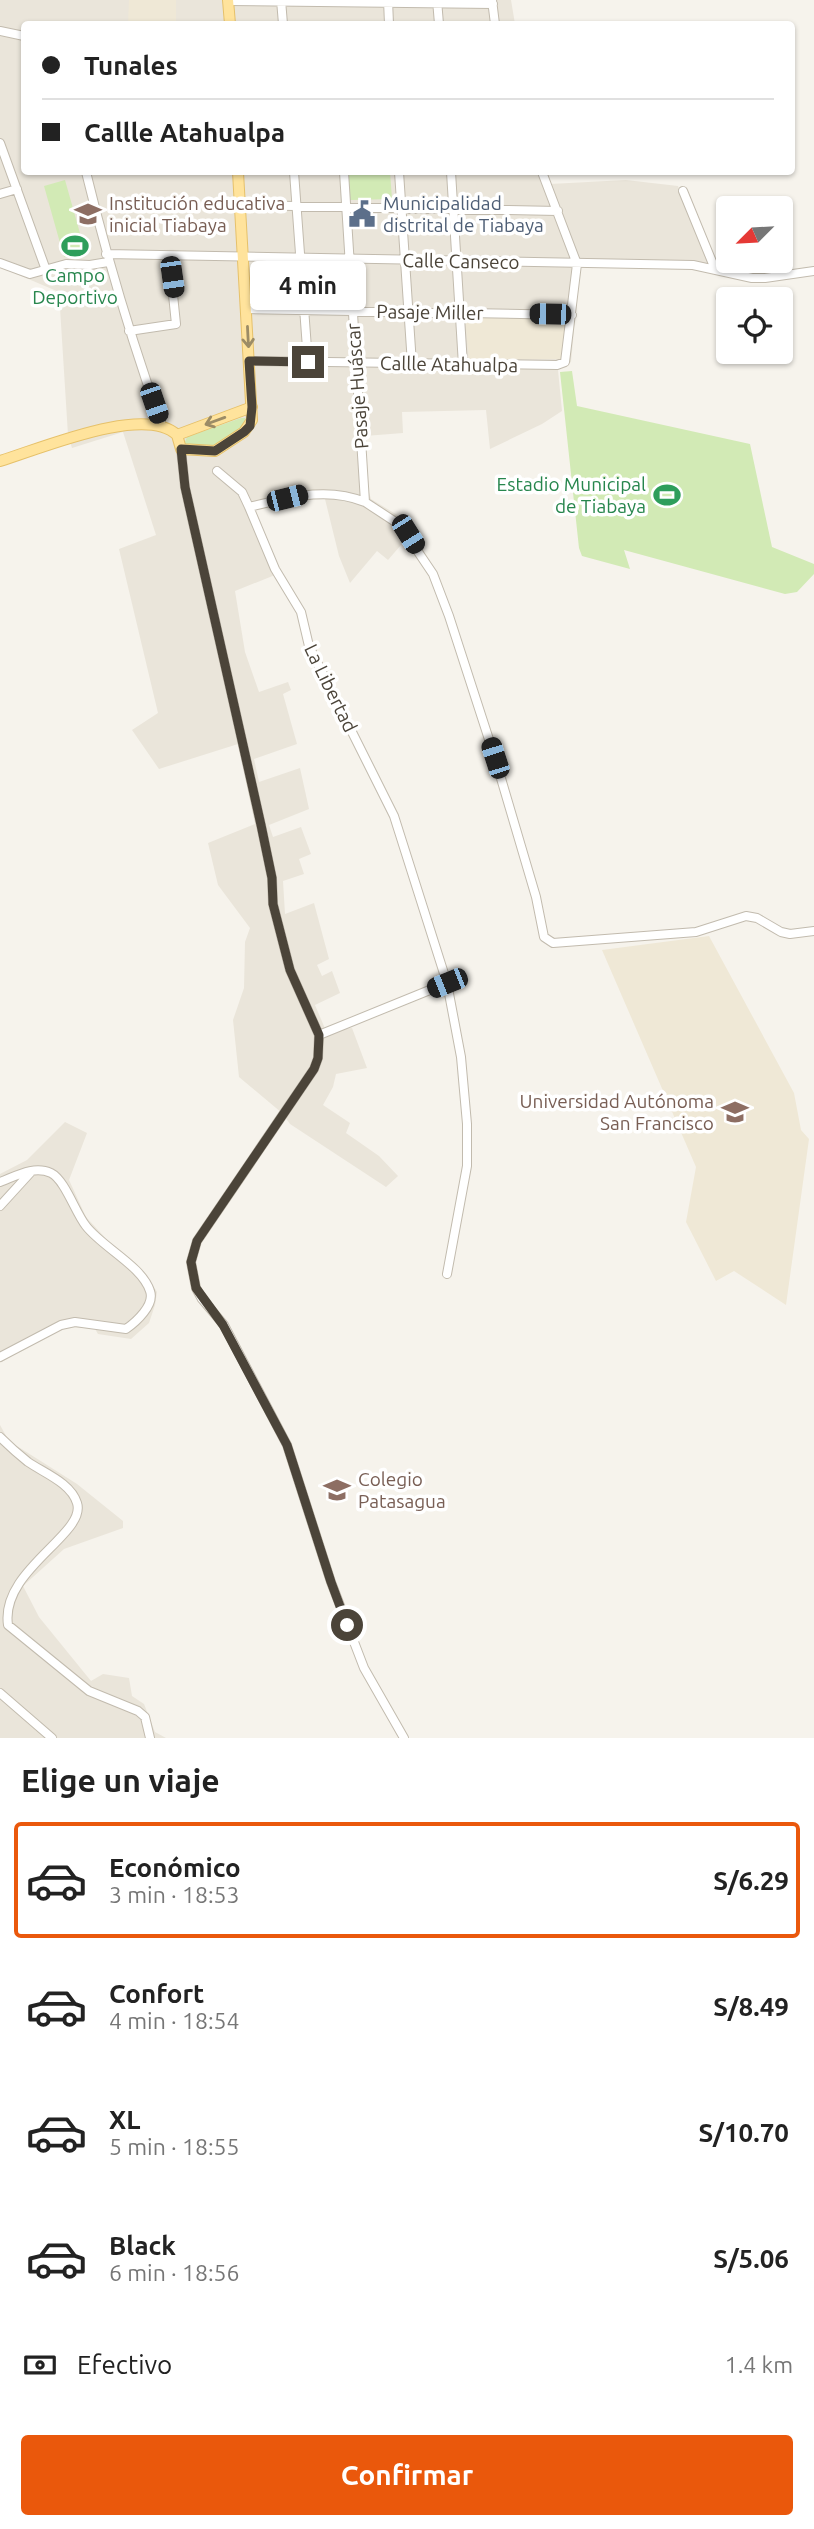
<!DOCTYPE html>
<html lang="es">
<head>
<meta charset="utf-8">
<style>
	body { margin:0; font-family:Ubuntu,sans-serif; background:#f6f6f6; color:#222; height:100vh; display:flex; flex-direction:column; font-size:26px; white-space:nowrap }
	* { box-sizing:border-box; margin:0 }
	p { font-size:23px; color:#767676 }
	.icon { flex:none; width:38px; height:38px; fill:none; stroke:currentColor; stroke-width:2; stroke-linecap:round; stroke-linejoin:round }
	.map { position:relative; height:1738px; overflow:hidden }
	.panel { display:flex; flex-direction:column; background:#fff; flex:1 }
	.panel>* { flex:none }
	.banner { position:absolute; left:21px; top:21px; width:774px; height:154px; border-radius:7px; box-shadow:0 2px 5px #0004; display:grid; align-content:center; height:154px; padding:0 21px; background:#fff }
	.needle { width:46px; rotate:246deg }
	.controls { position:absolute; left:716px; top:196px; display:grid; gap:14px }
	.controls a { display:grid; place-items:center; width:77px; height:77px; border-radius:7px; background:#fff; box-shadow:0 2px 5px #0004; font-size:35px }
	.end { position:absolute; width:32px; height:32px; margin:-16px; border:9px solid #4b4439; background:#fff; box-shadow:0 0 0 4px #fff }
	.from { border-radius:50% }
	.bubble { position:absolute; height:49px; border-radius:7px; background:#fff; box-shadow:0 2px 5px #0004; font-size:23px; font-weight:600; line-height:49px; text-align:center }
	.car { position:absolute; width:21px; height:42px; margin:-21px -10px; border-radius:9px; box-shadow:0 0 5px 2px #0007; background:linear-gradient(#222 24%,#8ab4d8 0 40%,#222 0 76%,#8ab4d8 0 86%,#222 0) }
	.banner b { display:flex; align-items:center; gap:24px; height:66px; font-size:26px }
	.banner b+b { border-top:2px solid #e0e0e0 }
	.banner i { width:18px; height:18px; background:#222 }
	ul { padding:0; list-style:none }
	li { display:flex; align-items:center; gap:21px; height:116px; margin:0 14px 10px; padding:0 7px; border:4px solid transparent; border-radius:7px }
	li div { flex:1 }
	li b { display:block; font-size:26px }
	li em { font-style:normal; font-weight:600 }
	li.on { border-color:#ea580c }
	li>.icon { width:63px; height:63px; stroke-width:1.5 }
	h2 { padding:0 21px; font-size:32px; line-height:84px }
	.pay { display:flex; align-items:center; gap:18px; height:77px; padding:0 21px; font-size:26px }
	.pay p { margin-inline-start:auto }
	.action { display:flex; gap:14px; margin-top:auto; padding:14px 21px }
	.action a { flex:1; height:80px; border-radius:7px; background:#ea580c; color:#fff; font-size:28px; font-weight:600; line-height:80px; text-align:center }
	.map>svg:first-child { display:block }
	.residential { fill:#eae5da }
	.education { fill:#efe8d6 }
	.green { fill:#d2eab5 }
	.lines { fill:none; stroke-linecap:round; stroke-linejoin:round }
	.minor-casing { stroke:#c2bbae; stroke-width:10 }
	.major-casing { stroke:#e6c16a; stroke-width:12 }
	.minor { stroke:#fff; stroke-width:8 }
	.major { stroke:#ffe39c; stroke-width:10 }
	.oneway { stroke:#9c8c66 }
	.route { stroke:#4b4439; stroke-width:9 }
	.labels { text-anchor:middle; dominant-baseline:central; stroke-width:7; stroke-linejoin:round; paint-order:stroke }
	.education-label { font-size:19px; fill:#785e54; stroke:#fff; text-anchor:start }
	.service-label { font-size:19px; fill:#4e5e75; stroke:#fff; text-anchor:start }
	.street-label { font-size:19px; fill:#4b4439; stroke:#fff }
	.leisure-label { font-size:19px; fill:#27864d; stroke:#fff }
</style>
</head>
<body>
<div class="map">
<svg width="814" height="1738" viewBox="0 0 814 1738">
	<rect width="100%" height="100%" fill="#f6f3ec"/>
	<!-- residential -->
	<path class="residential" d="M 0,0 L 511,0 L 515,24 L 24,24 L 24,172 L 545,172 L 550,184 L 626,180 L 678,186 L 711,266 L 580,267 L 571,362 L 558,370 L 562,411 L 542,424 L 490,449 L 486,410 L 402,412 L 403,433 L 365,436 L 367,486 L 371,499 L 399,516 L 407,538 L 388,560 L 377,551 L 350,583 L 339,556 L 324,495 L 308,495 L 253,510 L 275,575 L 235,591 L 245,652 L 259,692 L 288,682 L 291,690 L 283,694 L 297,744 L 254,759 L 259,782 L 300,768 L 309,809 L 269,825 L 273,837 L 301,827 L 311,854 L 299,859 L 304,874 L 283,881 L 285,914 L 314,903 L 329,959 L 317,965 L 322,976 L 332,971 L 340,993 L 315,1005 L 326,1031 L 352,1028 L 367,1068 L 336,1074 L 333,1087 L 323,1105 L 350,1123 L 346,1133 L 379,1156 L 398,1176 L 386,1187 L 290,1124 L 282,1113 L 239,1077 L 233,1020 L 244,988 L 245,942 L 250,928 L 218,885 L 208,843 L 255,824 L 238,744 L 159,769 L 132,730 L 158,713 L 119,549 L 156,535 L 123,432 L 72,448 L 68,435 L 59,292 L 0,267 Z
		M 65,1122 L 87,1133 L 69,1180 L 86,1217 L 110,1243 L 145,1273 L 157,1292 L 155,1305 L 149,1323 L 131,1339 L 98,1334 L 95,1329 L 72,1327 L 54,1331 L 0,1363 L 0,1174 L 27,1160 Z
		M 0,1425 L 9,1441 L 77,1484 L 123,1521 L 123,1528 L 64,1549 L 23,1586 L 39,1617 L 91,1681 L 103,1674 L 129,1678 L 132,1696 L 144,1704 L 155,1732 L 166,1738 L 0,1738 Z"/>
	<!-- education -->
	<path class="education" d="M 129,0 L 176,0 L 176,24 L 128,24 Z
		M 566,316 L 561,359 L 469,359 L 465,317 Z
		M 709,936 L 794,1093 L 801,1130 L 809,1139 L 786,1305 L 734,1271 L 716,1281 L 686,1222 L 696,1167 L 602,950 Z"/>
	<!-- green -->
	<path class="green" d="M 348,172 L 390,172 L 392,199 L 350,200 Z
		M 65,180 L 85,251 L 64,257 L 44,186 Z
		M 572,371 L 577,406 L 750,444 L 772,547 L 814,564 L 814,574 L 797,592 L 785,594 L 624,550 L 630,569 L 582,556 L 579,548 L 560,372 Z
		M 241,418 L 245,418 L 248,424 L 218,446 L 186,447 L 184,444 L 187,437 Z"/>
	<g class="lines">
		<defs>
			<path id="minor" d="M 281,0 L 283,24
				M 388,0 L 389,24
				M 437,0 L 439,24
				M 492,0 L 495,24
				M 228,1 L 493,4
				M 0,31 L 24,36
				M 0,143 L 46,270
				M 86,172 C 107,258 132,342 162,426
				M 294,172 L 308,362
				M 344,172 L 365,502 L 400,525 L 433,574 L 449,616 L 495,758 L 536,897 L 544,937 L 553,943 L 696,932 L 746,916 L 757,918 L 781,932 L 790,934 L 814,931
				M 399,172 L 412,364
				M 451,172 L 463,365
				M 683,191 L 715,269
				M 0,194 L 17,189
				M 240,205 L 558,211
				M 106,254 L 693,265 L 752,278 L 765,278 L 814,271
				M 0,263 L 30,274 L 66,264 L 90,265 L 108,262
				M 246,309 L 572,315
				M 129,331 L 176,324 L 169,256
				M 249,361 L 557,365 L 565,362 L 577,264 L 542,172
				M 181,449 L 185,487 L 261,825 L 272,878 L 273,904 L 290,970 L 319,1035 L 318,1058 L 314,1069 L 197,1241 L 191,1262 L 196,1288 L 202,1299 L 224,1325 L 287,1445 L 331,1582 L 364,1668 L 404,1738
				M 217,471 L 242,492 L 249,507
				M 365,502 C 326,486 288,498 249,507 L 275,569 L 301,612 L 309,646 L 394,816 L 447,983 L 461,1057 L 467,1124 L 467,1166 L 447,1274
				M 319,1035 L 447,983
				M 0,1182 C 16,1176 34,1165 51,1173 C 65,1180 75,1212 86,1226 C 102,1247 142,1266 150,1291 C 155,1305 136,1322 126,1329 L 75,1322 L 61,1325 L 0,1357
				M 0,1206 L 31,1172
				M 0,1437 C 9,1446 18,1454 28,1462 C 44,1473 71,1483 77,1503 C 87,1534 0,1570 8,1625 L 89,1691 L 138,1711 L 145,1717 L 150,1738
				M 0,1693 L 52,1738"/>
			<path id="major" d="M 228,0 L 230,24
				M 177,435 L 181,449 L 215,451 L 244,432 L 252,420 L 238,172
				M 177,435 L 252,407
				M 0,461 C 40,449 144,404 177,435"/>
		</defs>
		<!-- minor casing -->
		<use href="#minor" class="minor-casing"/>
		<!-- major casing -->
		<use href="#major" class="major-casing"/>
		<!-- minor -->
		<use href="#minor" class="minor"/>
		<!-- major -->
		<use href="#major" class="major"/>
	</g>
	<!-- one-way arrows -->
	<defs><path id="oneway-shaft" d="M-6 0H5M1.5-3L5.5 0L1.5 3" fill="none" stroke-width="1.6" stroke-linecap="round" stroke-linejoin="round" transform="scale(1.75)"/></defs>
	<g class="oneway">
		<use href="#oneway-shaft" transform="translate(248 337) rotate(87)"/>
		<use href="#oneway-shaft" transform="translate(215 421) rotate(160)"/>
	</g>
	<g class="lines">
		<!-- route -->
		<path class="route" d="M 308,362 L 249,361 L 252,407 L 250,426 L 244,432 L 215,451 L 181,449 L 185,487 L 261,825 L 272,878 L 273,904 L 290,970 L 319,1035 L 318,1058 L 314,1069 L 197,1241 L 191,1262 L 196,1288 L 223,1325 L 287,1445 L 331,1582 L 347,1625"/>
	</g>
	<!-- icons -->
	<defs>
		<symbol id="school-bare" viewBox="-9 -9 18 18"><path d="M0-5L7-2L0 1L-7-2ZM-4 1L0 2.5L4 1V4Q0 6-4 4Z" fill="#8d6e63" stroke="#fff" stroke-width="2.5" paint-order="stroke"/></symbol>
		<symbol id="civic-bare" viewBox="-9 -9 18 18"><path d="M-.6-6.5H3V-4.5H.6V-3L4-1V1h2V6H-6V1h2V-1L-.6-3ZM-1.2 2.5V6h2.4V2.5Z" fill="#5c6f8a" stroke="#fff" stroke-width="2.5" paint-order="stroke"/></symbol>
		<symbol id="stadium-bare" viewBox="-9 -9 18 18"><path d="M0-5a6.5 5 0 1 0 0 10a6.5 5 0 1 0 0-10ZM-3.5-1.8h7v3.6h-7Z" fill="#2e9e5b" stroke="#fff" stroke-width="2.5" paint-order="stroke"/></symbol>
		<symbol id="university-bare" viewBox="-9 -9 18 18"><path d="M0-5L7-2L0 1L-7-2ZM-4 1L0 2.5L4 1V4Q0 6-4 4Z" fill="#8d6e63" stroke="#fff" stroke-width="2.5" paint-order="stroke"/></symbol>
	</defs>
	<g fill-rule="evenodd">
		<use href="#school-bare" x="69" y="195" width="38" height="38"/>
		<use href="#civic-bare" x="343" y="195" width="38" height="38"/>
		<use href="#stadium-bare" x="56" y="227" width="38" height="38"/>
		<use href="#stadium-bare" x="648" y="476" width="38" height="38"/>
		<use href="#university-bare" x="716" y="1093" width="38" height="38"/>
		<use href="#school-bare" x="318" y="1471" width="38" height="38"/>
	</g>
	<g class="labels">
		<!-- education labels -->
		<g class="education-label">
			<text x="109" y="203">Institución educativa<tspan x="109" dy="22">inicial Tiabaya</tspan></text>
			<text x="714" y="1101" text-anchor="end">Universidad Autónoma<tspan x="714" dy="22">San Francisco</tspan></text>
			<text x="358" y="1479">Colegio<tspan x="358" dy="22">Patasagua</tspan></text>
		</g>
		<!-- service labels -->
		<g class="service-label">
			<text x="383" y="203">Municipalidad<tspan x="383" dy="22">distrital de Tiabaya</tspan></text>
		</g>
		<!-- street labels -->
		<g class="street-label">
			<text transform="translate(461 261) rotate(1)">Calle Canseco</text>
			<text transform="translate(430 312) rotate(1)">Pasaje Miller</text>
			<text transform="translate(449 364) rotate(1)">Callle Atahualpa</text>
			<text transform="translate(357 386) rotate(-94)">Pasaje Huáscar</text>
			<text transform="translate(331 688) rotate(64)">La Libertad</text>
		</g>
		<!-- leisure labels -->
		<g class="leisure-label">
			<text x="75" y="275">Campo<tspan x="75" dy="22">Deportivo</tspan></text>
			<text x="646" y="484" text-anchor="end">Estadio Municipal<tspan x="646" dy="22">de Tiabaya</tspan></text>
		</g>
	</g>
</svg>
<div class="controls">
<a><svg class="needle" viewBox="-14 -14 28 28"><path d="M0-13l5 13h-10z" fill="#e53935"/><path d="M0 13l5-13h-10z" fill="#767676"/></svg></a>
<a><svg class="icon" aria-label="locate" viewBox="0 0 24 24"><circle cx="12" cy="12" r="6"/><path d="M12 2v4M12 18v4M2 12h4M18 12h4"/></svg></a>
</div>
<i class="end from" style="left:347px;top:1625px"></i>
<i class="end" style="left:308px;top:362px"></i>
<div class="bubble" style="left:250px;top:261px;width:116px">4 min</div>
<i class="car" style="left:172px;top:277px;rotate:172deg"></i>
<i class="car" style="left:550px;top:314px;rotate:271deg"></i>
<i class="car" style="left:154px;top:403px;rotate:161deg"></i>
<i class="car" style="left:287px;top:498px;rotate:76deg"></i>
<i class="car" style="left:408px;top:534px;rotate:148deg"></i>
<i class="car" style="left:495px;top:758px;rotate:342deg"></i>
<i class="car" style="left:447px;top:983px;rotate:248deg"></i>
<div class="banner">
<b><i class="from"></i>Tunales</b>
<b><i></i>Callle Atahualpa</b>
</div>
</div>
<section class="panel">
<h2>Elige un viaje</h2>
<ul>
<li class="on"><svg class="icon" aria-label="car" viewBox="0 0 24 24"><path d="M5 17H2v-5l4-1 3-4h7l3 4 3 1v5h-3M9 17h6M6 11h13"/><circle cx="7" cy="17" r="2"/><circle cx="17" cy="17" r="2"/></svg><div><b>Económico</b><p>3 min · 18:53</p></div><em>S/6.29</em></li>
<li><svg class="icon" aria-label="car" viewBox="0 0 24 24"><path d="M5 17H2v-5l4-1 3-4h7l3 4 3 1v5h-3M9 17h6M6 11h13"/><circle cx="7" cy="17" r="2"/><circle cx="17" cy="17" r="2"/></svg><div><b>Confort</b><p>4 min · 18:54</p></div><em>S/8.49</em></li>
<li><svg class="icon" aria-label="car" viewBox="0 0 24 24"><path d="M5 17H2v-5l4-1 3-4h7l3 4 3 1v5h-3M9 17h6M6 11h13"/><circle cx="7" cy="17" r="2"/><circle cx="17" cy="17" r="2"/></svg><div><b>XL</b><p>5 min · 18:55</p></div><em>S/10.70</em></li>
<li><svg class="icon" aria-label="car" viewBox="0 0 24 24"><path d="M5 17H2v-5l4-1 3-4h7l3 4 3 1v5h-3M9 17h6M6 11h13"/><circle cx="7" cy="17" r="2"/><circle cx="17" cy="17" r="2"/></svg><div><b>Black</b><p>6 min · 18:56</p></div><em>S/5.06</em></li>
</ul>
<div class="pay"><svg class="icon" aria-label="cash" viewBox="0 0 24 24"><path d="M3 7h18v10H3z"/><circle cx="12" cy="12" r="2"/></svg>Efectivo<p>1.4 km</p></div>
<div class="action"><a>Confirmar</a></div>
</section>
</body>
</html>
